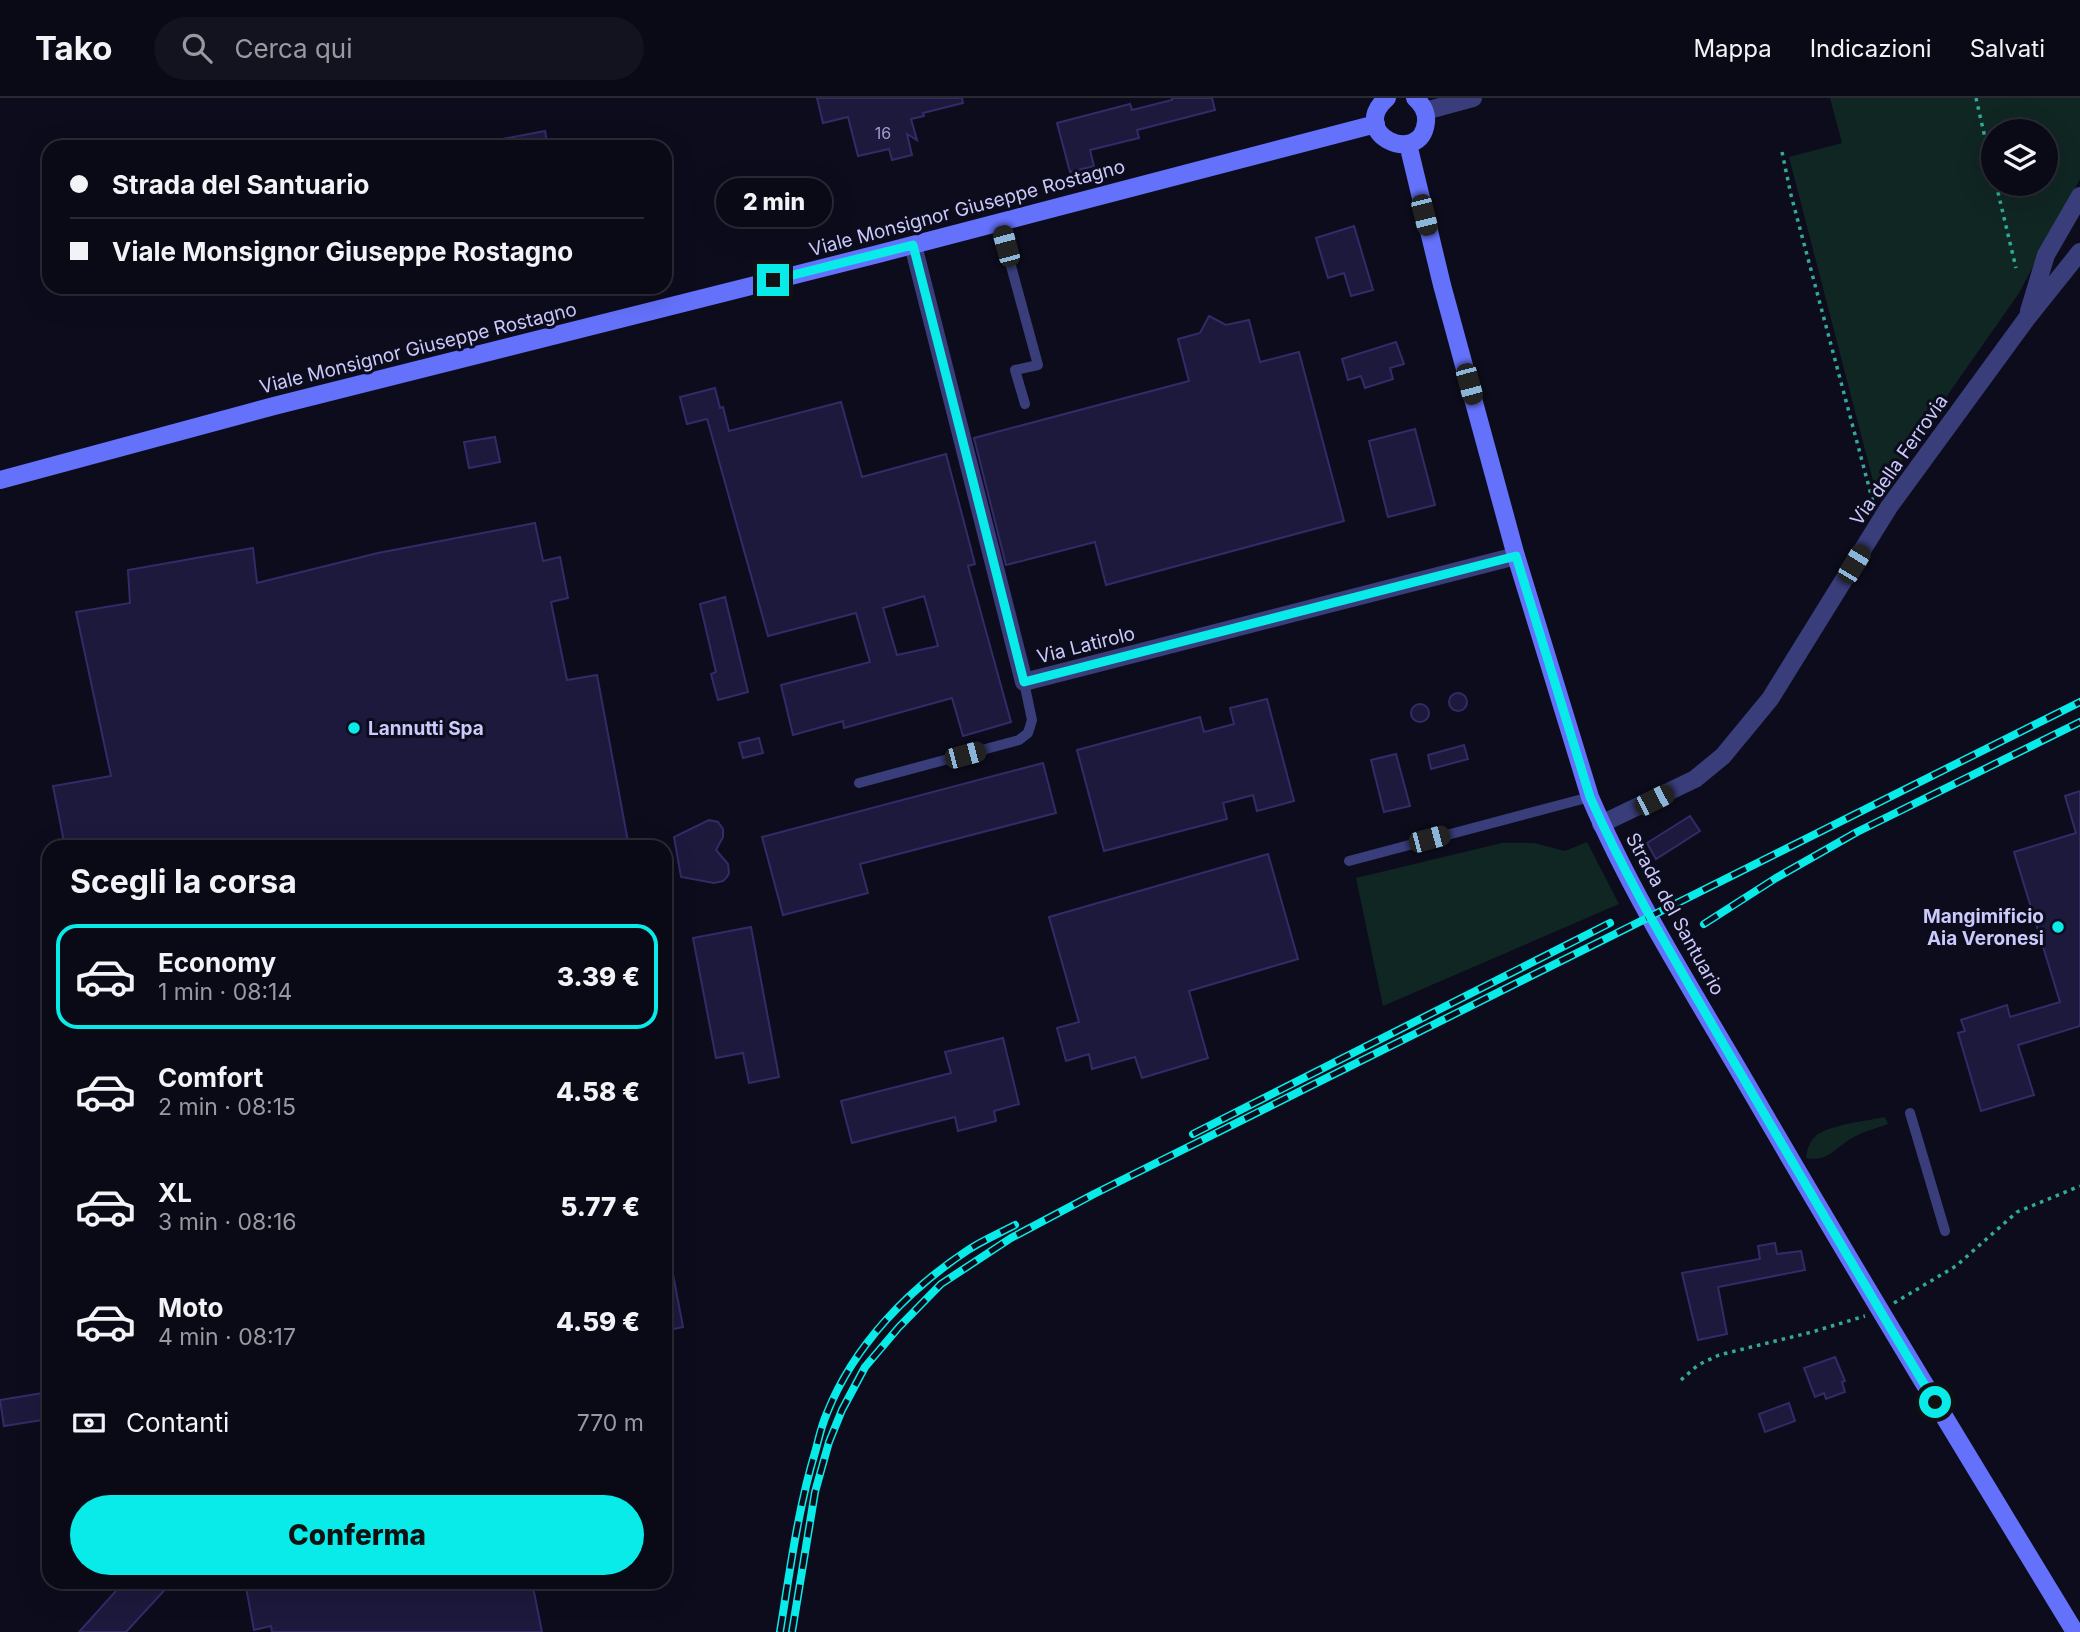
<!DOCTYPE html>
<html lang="it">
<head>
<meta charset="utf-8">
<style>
	body { margin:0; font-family:Inter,sans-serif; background:#13121f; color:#f1f3f6; height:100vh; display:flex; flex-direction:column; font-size:26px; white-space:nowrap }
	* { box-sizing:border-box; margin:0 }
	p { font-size:23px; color:#999aa1 }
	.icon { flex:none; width:38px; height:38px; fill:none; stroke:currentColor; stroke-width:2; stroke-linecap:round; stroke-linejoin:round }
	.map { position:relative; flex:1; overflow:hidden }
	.details { position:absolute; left:42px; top:742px; width:630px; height:749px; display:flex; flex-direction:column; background:#0a0916; border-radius:21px; box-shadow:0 7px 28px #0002,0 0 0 2px #2a2a35 }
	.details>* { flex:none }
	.hud { position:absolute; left:42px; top:42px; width:630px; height:154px; border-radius:21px; box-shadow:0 7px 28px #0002,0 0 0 2px #2a2a35; display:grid; align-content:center; height:154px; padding:0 28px; background:#0a0916 }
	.buttons { position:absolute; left:1981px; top:21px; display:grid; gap:14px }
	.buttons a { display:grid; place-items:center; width:77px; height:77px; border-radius:50%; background:#0a0916; box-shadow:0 7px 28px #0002,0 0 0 2px #2a2a35; font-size:35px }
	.end { position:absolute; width:32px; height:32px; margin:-16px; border:9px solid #08ebe9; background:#111; box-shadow:0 0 0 4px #111 }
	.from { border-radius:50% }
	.bubble { position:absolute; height:49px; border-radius:24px; background:#0a0916; box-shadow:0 7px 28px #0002,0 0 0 2px #2a2a35; font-size:23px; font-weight:800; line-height:49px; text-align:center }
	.car { position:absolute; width:21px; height:42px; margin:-21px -10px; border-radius:9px; box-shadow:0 0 5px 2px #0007; background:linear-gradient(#222 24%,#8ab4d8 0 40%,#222 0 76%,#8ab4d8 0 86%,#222 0) }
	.hud b { display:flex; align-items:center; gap:24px; height:66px; font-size:26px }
	.hud b+b { border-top:2px solid #2a2a35 }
	.hud i { width:18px; height:18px; background:#f1f3f6 }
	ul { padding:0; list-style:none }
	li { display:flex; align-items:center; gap:21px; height:105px; margin:0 14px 10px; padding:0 14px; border:4px solid transparent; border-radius:21px }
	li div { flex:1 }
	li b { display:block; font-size:26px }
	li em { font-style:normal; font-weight:800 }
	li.active { border-color:#08ebe9 }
	li>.icon { width:63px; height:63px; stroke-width:1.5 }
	h2 { padding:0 28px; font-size:32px; line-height:84px }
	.pay { display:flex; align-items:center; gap:18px; height:77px; padding:0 28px; font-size:26px }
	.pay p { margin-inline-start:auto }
	.button { display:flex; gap:14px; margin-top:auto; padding:14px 28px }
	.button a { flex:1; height:80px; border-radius:42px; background:#08ebe9; color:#111; font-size:28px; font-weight:800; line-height:80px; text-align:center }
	header { display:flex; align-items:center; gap:42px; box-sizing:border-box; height:98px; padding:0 35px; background:#0a0916; border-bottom:2px solid #2a2a35 }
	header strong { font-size:33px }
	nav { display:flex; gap:38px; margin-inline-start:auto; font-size:24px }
	.search { width:490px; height:63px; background:#13121f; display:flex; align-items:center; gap:18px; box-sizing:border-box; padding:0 24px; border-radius:38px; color:#999aa1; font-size:26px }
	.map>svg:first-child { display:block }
	.green { fill:#102623; fill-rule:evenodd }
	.building { fill:#1c193d; stroke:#312c68; stroke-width:2; fill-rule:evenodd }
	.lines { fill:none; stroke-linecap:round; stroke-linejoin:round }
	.path { stroke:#31aa96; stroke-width:3.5; stroke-dasharray:3.5 5; stroke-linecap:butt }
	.lane { stroke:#393d7a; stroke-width:10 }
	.street { stroke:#393d7a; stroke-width:18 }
	.secondary { stroke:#6471fa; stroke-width:18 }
	.rail-casing { stroke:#08ebe9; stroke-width:8 }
	.rail { stroke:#0d0c1d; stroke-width:5; stroke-dasharray:16; stroke-linecap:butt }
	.route { stroke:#08ebe9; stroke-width:9 }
	.poi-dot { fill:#08ebe9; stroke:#0d0c1d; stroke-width:2.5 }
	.labels { text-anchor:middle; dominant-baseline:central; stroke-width:6; stroke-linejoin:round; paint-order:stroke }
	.number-label { font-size:16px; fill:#9e9ecd }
	.street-label { font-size:19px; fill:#cacafd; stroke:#0d0c1d }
	.poi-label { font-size:19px; font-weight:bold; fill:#cacafd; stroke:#0d0c1d; text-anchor:start }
</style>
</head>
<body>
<header>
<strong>Tako</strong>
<div class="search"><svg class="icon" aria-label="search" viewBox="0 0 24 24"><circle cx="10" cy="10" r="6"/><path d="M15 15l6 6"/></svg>Cerca qui</div>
<nav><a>Mappa</a><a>Indicazioni</a><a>Salvati</a></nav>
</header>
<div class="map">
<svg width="2080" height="1534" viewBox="0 0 2080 1534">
	<rect width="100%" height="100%" fill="#0d0c1d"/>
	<!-- green -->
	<path class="green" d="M 1830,0 L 2080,0 L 2080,81 L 2019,195 L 1877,398 L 1789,59 L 1842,45 ZM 1993,33 L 2046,33 L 2046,86 L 1993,86 Z
		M 1587,744 L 1619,806 L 1383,908 L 1356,780 L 1502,745 L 1534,745 L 1565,753 Z
		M 1885,1019 L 1888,1026 C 1877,1030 1865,1033 1856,1038 C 1837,1047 1829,1065 1806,1060 C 1807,1051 1810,1042 1818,1036 C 1835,1026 1866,1023 1885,1019 Z"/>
	<!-- building -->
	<path class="building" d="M 817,0 L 962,0 L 963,5 L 923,15 L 924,18 L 911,21 L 917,42 L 907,36 L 912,57 L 892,62 L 889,51 L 858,58 L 848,19 L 823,25 Z
		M 1172,0 L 1212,0 L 1215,12 L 1137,32 L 1139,40 L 1090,52 L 1094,68 L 1070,74 L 1057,25 L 1130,6 L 1132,12 L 1172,2 Z
		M 545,33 L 548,49 L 498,49 L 497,42 Z
		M 1354,128 L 1373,192 L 1351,198 L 1344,175 L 1328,180 L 1316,140 Z
		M 1209,218 L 1226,227 L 1249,222 L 1260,264 L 1299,254 L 1344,423 L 1106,487 L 1095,444 L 1006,467 L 974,340 L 1189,283 L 1178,241 L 1200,235 Z
		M 1396,244 L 1404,266 L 1390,270 L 1393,281 L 1365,290 L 1361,278 L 1348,282 L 1342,261 Z
		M 715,290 L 720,310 L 723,309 L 729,333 L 841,304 L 862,379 L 946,356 L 975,466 L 968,468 L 1011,624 L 963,638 L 952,600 L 844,630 L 843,623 L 793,637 L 781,587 L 870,564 L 856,515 L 768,538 L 708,324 L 707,321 L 687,326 L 680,299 ZM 924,498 L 938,548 L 897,557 L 883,510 Z
		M 1415,331 L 1435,407 L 1388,419 L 1369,343 Z
		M 495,339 L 500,364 L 469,370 L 464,344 Z
		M 535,425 L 543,463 L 560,459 L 568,500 L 551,504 L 567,582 L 597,577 L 629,749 L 65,749 L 53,688 L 111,678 L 76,514 L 130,505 L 128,472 L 253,450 L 257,485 L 378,455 Z
		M 725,499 L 748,594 L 718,602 L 711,576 L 716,574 L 700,506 Z
		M1449 604a9 9 0 1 1 18 0a9 9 0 1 1-18 0Z
		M 1267,601 L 1294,703 L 1257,713 L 1253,697 L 1223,705 L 1227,721 L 1104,753 L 1077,652 L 1200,619 L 1204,634 L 1234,626 L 1230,610 Z
		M1411 615a9 9 0 1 1 18 0a9 9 0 1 1-18 0Z
		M 759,640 L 763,655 L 743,660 L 739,645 Z
		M 1464,647 L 1468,661 L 1431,671 L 1428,657 Z
		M 1396,656 L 1410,708 L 1384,714 L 1371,662 Z
		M 1043,665 L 1056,715 L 860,766 L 868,795 L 783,817 L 762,739 Z
		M 2080,693 L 2080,928 L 2018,947 L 2034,997 L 1981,1013 L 1958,935 L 1965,933 L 1961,922 L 2007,907 L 2010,919 L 2060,904 L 2014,754 L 2076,735 L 2065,698 Z
		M 1690,718 L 1700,733 L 1656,761 L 1647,745 Z
		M 709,722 L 718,724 L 723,731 L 723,739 L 716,752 L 728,766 L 729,775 L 727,779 L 723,783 L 714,785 L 681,779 L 674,739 Z
		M 1268,756 L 1298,861 L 1189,893 L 1208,960 L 1142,980 L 1135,959 L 1092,971 L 1089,956 L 1066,963 L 1057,930 L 1079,924 L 1049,819 Z
		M 751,829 L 779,979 L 749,985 L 743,955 L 716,960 L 693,840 Z
		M 1003,940 L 1019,1006 L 994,1013 L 996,1023 L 958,1033 L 955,1019 L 852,1045 L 841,1003 L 951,975 L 945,954 Z
		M 1775,1145 L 1777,1156 L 1801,1153 L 1805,1172 L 1718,1189 L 1727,1236 L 1698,1242 L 1682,1175 L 1760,1161 L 1758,1148 Z
		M 672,1171 L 683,1229 L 665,1233 L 665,1172 Z
		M 1835,1259 L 1845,1283 L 1842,1284 L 1845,1294 L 1826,1301 L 1824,1295 L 1815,1299 L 1804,1270 Z
		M 49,1294 L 49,1321 L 4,1328 L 0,1302 Z
		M 1789,1305 L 1795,1323 L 1765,1334 L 1759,1316 Z
		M 124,1484 L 172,1484 L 126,1534 L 79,1534 Z
		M 245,1484 L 532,1484 L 542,1534 L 272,1534 L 271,1528 L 254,1532 Z"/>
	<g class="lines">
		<!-- path -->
		<path class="path" d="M 1976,0 L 1993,75
			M 1782,54 L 1791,97 L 1873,404
			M 1996,86 L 2016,170
			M 1894,1205 L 1956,1168 L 2017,1114 L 2080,1088
			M 1681,1282 L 1698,1267 L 1719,1257 L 1812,1234 L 1865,1218"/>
		<!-- lane -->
		<path class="lane" d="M 999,124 L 1038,267 L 1015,272 L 1025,306
			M 859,685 L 1019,642 L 1028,635 L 1032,622 L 1024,584
			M 1349,763 L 1590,699
			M 1910,1015 L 1945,1133"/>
		<!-- street -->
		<path class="street" d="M 1425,13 L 1473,0
			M 913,147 L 1024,584 L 1516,458
			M 2029,213 L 2046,157 L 2080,98
			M 1601,726 L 1695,681 L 1723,658 L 1770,601 L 1889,409 L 2027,220 L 2080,154"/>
		<!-- secondary -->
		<path class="secondary" d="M 1387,0 C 1346,36 1421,70 1426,24 C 1427,14 1423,7 1415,0
			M 1408,46 L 1442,187 L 1516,458 L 1590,699 C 1634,802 1696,898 1752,995 C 1857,1176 1966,1355 2075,1534
			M 0,382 L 274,308 L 878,156 L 1376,26"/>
		<defs>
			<path id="rail" d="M 1704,826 L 1776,780 L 1857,734 L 2080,624
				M 1193,1036 L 1610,825
				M 780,1534 C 790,1472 798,1410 816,1351 C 819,1339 822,1326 827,1315 C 854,1247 909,1191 968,1152 C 983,1142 1000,1135 1015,1127
				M 792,1534 L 815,1394 L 829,1344 L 842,1312 L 865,1269 L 899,1229 L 941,1186 L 1011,1140 L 1094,1096 L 2080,604"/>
		</defs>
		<!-- rail casing -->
		<use href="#rail" class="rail-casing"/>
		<!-- rail -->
		<use href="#rail" class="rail"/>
	</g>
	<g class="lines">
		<!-- route -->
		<path class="route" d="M 773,182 L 913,147 L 1024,584 L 1516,458 L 1590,699 C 1627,783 1675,862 1721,942 C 1792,1063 1862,1184 1935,1304"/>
	</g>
	<!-- markers -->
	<g class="poi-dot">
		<circle cx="354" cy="630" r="7"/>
		<circle cx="2058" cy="829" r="7"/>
	</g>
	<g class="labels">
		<!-- number labels -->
		<g class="number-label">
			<text x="883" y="35">16</text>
		</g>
		<!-- street labels -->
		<g class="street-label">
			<text transform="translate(967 110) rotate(-15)">Viale Monsignor Giuseppe Rostagno</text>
			<text transform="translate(418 250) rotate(-14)">Viale Monsignor Giuseppe Rostagno</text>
			<text transform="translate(1899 362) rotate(-55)">Via della Ferrovia</text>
			<text transform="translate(1086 547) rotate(-14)">Via Latirolo</text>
			<text transform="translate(1675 816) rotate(61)">Strada del Santuario</text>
		</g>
		<!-- poi labels -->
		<g class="poi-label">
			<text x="368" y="630">Lannutti Spa</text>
			<text x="2044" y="818" text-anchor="end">Mangimificio<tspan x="2044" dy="22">Aia Veronesi</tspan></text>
		</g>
	</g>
</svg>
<div class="buttons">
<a><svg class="icon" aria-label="layers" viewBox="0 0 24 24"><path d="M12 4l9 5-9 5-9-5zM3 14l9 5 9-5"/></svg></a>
</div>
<i class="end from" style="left:1935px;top:1304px"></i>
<i class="end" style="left:773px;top:182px"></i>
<div class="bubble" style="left:716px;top:80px;width:116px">2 min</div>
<i class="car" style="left:1424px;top:117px;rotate:166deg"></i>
<i class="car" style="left:1006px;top:148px;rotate:345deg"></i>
<i class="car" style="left:1469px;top:286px;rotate:165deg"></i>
<i class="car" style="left:1854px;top:466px;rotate:31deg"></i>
<i class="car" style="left:965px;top:657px;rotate:75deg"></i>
<i class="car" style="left:1654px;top:702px;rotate:63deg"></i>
<i class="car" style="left:1429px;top:741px;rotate:75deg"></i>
<div class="hud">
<b><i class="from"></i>Strada del Santuario</b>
<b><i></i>Viale Monsignor Giuseppe Rostagno</b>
</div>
<section class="details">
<h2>Scegli la corsa</h2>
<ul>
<li class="active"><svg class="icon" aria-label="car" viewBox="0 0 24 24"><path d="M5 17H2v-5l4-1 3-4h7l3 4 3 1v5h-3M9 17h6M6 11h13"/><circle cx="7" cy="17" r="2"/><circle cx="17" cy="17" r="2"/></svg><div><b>Economy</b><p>1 min · 08:14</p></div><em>3.39 €</em></li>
<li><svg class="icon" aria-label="car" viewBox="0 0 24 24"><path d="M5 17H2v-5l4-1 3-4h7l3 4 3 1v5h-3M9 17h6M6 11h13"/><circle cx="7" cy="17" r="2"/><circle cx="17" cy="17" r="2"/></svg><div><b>Comfort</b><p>2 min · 08:15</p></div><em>4.58 €</em></li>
<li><svg class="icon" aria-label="car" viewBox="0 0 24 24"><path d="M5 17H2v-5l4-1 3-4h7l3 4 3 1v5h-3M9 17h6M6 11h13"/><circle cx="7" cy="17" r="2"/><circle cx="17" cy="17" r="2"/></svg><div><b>XL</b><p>3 min · 08:16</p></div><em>5.77 €</em></li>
<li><svg class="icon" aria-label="car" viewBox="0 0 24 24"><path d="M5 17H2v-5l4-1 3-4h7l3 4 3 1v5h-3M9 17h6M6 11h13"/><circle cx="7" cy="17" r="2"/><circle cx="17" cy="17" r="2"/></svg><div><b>Moto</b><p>4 min · 08:17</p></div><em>4.59 €</em></li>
</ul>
<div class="pay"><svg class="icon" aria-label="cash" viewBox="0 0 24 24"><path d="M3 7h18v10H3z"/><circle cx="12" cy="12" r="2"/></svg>Contanti<p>770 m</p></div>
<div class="button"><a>Conferma</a></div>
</section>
</div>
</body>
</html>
